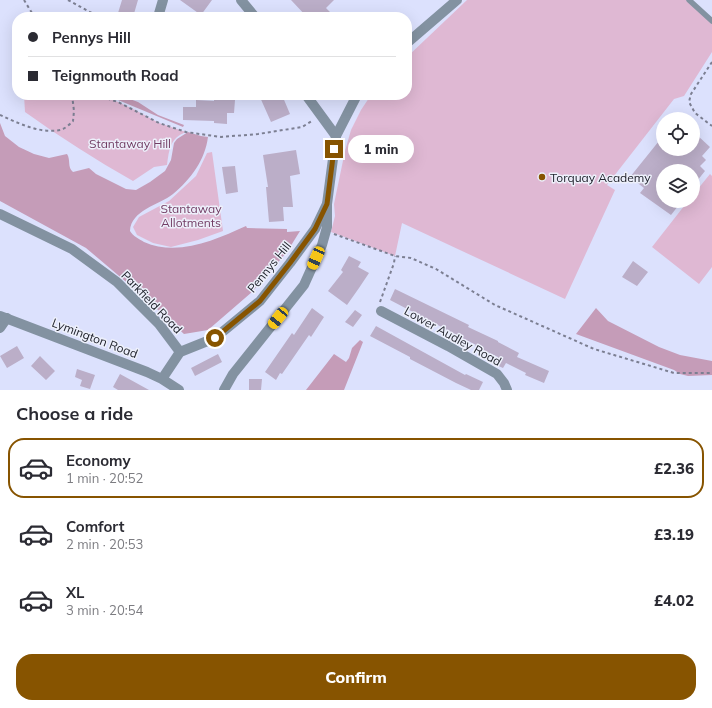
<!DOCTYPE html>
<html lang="en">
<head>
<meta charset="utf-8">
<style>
	body { margin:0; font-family:Mulish,sans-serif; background:#f2f2f3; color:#2b2b33; height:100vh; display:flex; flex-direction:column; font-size:15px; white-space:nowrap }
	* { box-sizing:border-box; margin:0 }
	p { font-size:13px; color:#7c7c81 }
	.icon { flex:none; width:22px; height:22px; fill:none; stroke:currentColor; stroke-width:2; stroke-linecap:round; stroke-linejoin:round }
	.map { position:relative; height:390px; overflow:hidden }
	.drawer { display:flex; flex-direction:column; background:#fff; flex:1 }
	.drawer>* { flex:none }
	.banner { position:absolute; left:12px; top:12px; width:400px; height:88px; border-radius:16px; box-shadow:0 4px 16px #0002; display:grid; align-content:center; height:88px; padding:0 16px; background:#fff }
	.controls { position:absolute; left:656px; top:112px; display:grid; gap:8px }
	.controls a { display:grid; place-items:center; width:44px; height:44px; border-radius:50%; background:#fff; box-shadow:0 4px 16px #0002; font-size:20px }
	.end { position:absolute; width:18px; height:18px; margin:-9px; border:5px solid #875400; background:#fff; box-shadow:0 0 0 2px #fff }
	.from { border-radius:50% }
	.bubble { position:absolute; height:28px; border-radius:14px; background:#fff; box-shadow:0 4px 16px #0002; font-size:13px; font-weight:800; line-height:28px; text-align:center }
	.car { position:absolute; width:12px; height:24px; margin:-12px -6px; border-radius:5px; box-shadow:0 0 3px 1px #0007; background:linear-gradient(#f5c518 24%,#345 0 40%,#f5c518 0 76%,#345 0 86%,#f5c518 0) }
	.banner b { display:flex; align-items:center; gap:14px; height:38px; font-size:15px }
	.banner b+b { border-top:1px solid #e1e1e2 }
	.banner i { width:10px; height:10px; background:#2b2b33 }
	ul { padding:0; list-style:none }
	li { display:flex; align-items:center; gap:12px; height:60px; margin:0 8px 6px; padding:0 8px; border:2px solid transparent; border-radius:16px }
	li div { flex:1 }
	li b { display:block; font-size:15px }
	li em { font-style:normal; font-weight:800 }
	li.on { border-color:#875400 }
	li>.icon { width:36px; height:36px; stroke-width:1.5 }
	h2 { padding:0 16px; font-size:18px; line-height:48px }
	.button { display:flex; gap:8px; margin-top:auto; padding:8px 16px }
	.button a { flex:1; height:46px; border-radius:16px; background:#875400; color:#fff; font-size:16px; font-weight:800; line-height:46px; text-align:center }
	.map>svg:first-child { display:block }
	.green { fill:#dfb8d3 }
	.forest { fill:#c59cb8 }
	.building { fill:#bbaec8 }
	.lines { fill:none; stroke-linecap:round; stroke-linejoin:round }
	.path { stroke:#7c7f92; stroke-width:2; stroke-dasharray:3 3; stroke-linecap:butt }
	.service { stroke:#8392a1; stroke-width:5.5 }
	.minor { stroke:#8392a1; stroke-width:10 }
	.tertiary { stroke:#8392a1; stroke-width:10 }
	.route { stroke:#875400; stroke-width:5 }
	.poi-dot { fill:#875400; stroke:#edf0fb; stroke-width:1.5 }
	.labels { text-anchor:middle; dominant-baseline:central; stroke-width:3; stroke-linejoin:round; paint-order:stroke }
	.park-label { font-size:12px; fill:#723d64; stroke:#edf0fb }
	.poi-label { font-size:12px; fill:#22242e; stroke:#edf0fb; text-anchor:start }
	.street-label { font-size:12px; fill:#22242e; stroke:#edf0fb }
</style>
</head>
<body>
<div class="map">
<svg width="712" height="390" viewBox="0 0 712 390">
	<rect width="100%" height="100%" fill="#dce1fd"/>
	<!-- green -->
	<path class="green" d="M 467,0 L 689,0 L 712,21 L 712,52 L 684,96 L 674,99 L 607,185 L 615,190 L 565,299 L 402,223 L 395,256 L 331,232 L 335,216 L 334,204 L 345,151 L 351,130 L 361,110 L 371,95 L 407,95 L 407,57 Z
		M 24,95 L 103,95 L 135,110 L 159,123 L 186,132 C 170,138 169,150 167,165 L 154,167 L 133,181 C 96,160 60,137 25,112 Z
		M 212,152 L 223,231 L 198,240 L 171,247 L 153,243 L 137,235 L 133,227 L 139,217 L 169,201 L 196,176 L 207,153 Z
		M 710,174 L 712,176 L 712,267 L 699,284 L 652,247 L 688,201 L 693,201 L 693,195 Z"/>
	<!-- forest -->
	<path class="forest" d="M 106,95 L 119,95 L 138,102 L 158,115 L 184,125 L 183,127 Z
		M 0,123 L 5,136 L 19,147 L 34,154 L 49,158 L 67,154 C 71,160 67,167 73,172 L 89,168 L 96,174 L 126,189 L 136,190 L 150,182 L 165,171 L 171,160 L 174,143 L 177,139 L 188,132 L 201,136 L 208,137 C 205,160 191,179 173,194 C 159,205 131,210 130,231 C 133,236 139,239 144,242 C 178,257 215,240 246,226 L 247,228 L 287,229 L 287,232 L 300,231 L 287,252 L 252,292 L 208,330 L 184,334 L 144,297 L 86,248 L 0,201 Z
		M 596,308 L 608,321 L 659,347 L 680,355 L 712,361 L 712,375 L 688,376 L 680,374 L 674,370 L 576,334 Z
		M 360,340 L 363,342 L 344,390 L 306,390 L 334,354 L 346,362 L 349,358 L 352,348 Z"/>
	<!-- building -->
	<path class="building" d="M 122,0 L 138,0 L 133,17 L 118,13 Z
		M 180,0 L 212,0 L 201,15 Z
		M 291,0 L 334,0 L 326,8 L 335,17 L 307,17 Z
		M 259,95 L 282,95 L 290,114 L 271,122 Z
		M 214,99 L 235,100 L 234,113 L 227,113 L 227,124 L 214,123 L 214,121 L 183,120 L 183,107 L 196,107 L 196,100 L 214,101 Z
		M 697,135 L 710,147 L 702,156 L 706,160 L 700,166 L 705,171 L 693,186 L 693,171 L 663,171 L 663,201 L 682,201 L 671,215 L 640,193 L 644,188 L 630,177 L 663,136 L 663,149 L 693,149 L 693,141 Z
		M 296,150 L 300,174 L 290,176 L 293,207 L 283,207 L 284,221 L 269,222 L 266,187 L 268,187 L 263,155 Z
		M 235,166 L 238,192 L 226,194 L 222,167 Z
		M 349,256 L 361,262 L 358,267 L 369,273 L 359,288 L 347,305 L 328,291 L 343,272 L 341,270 Z
		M 633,261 L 648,272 L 637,286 L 622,277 Z
		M 395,289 L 469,325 L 468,327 L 498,341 L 498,342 L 519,353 L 517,357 L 549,371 L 544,383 L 525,375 L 526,373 L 506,363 L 503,368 L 494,364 L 498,357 L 475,346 L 476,345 L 390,300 Z
		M 312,308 L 324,317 L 311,337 L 309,335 L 282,374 L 280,373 L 276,380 L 265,372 L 292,333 L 294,335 Z
		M 355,310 L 362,315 L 353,327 L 345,322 Z
		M 376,326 L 465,375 L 466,374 L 483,382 L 479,390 L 471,390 L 456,383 L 410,359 L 410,357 L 370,336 Z
		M 17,346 L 24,358 L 7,368 L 0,356 Z
		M 218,354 L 222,362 L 195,376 L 191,368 Z
		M 40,356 L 55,371 L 46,380 L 31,366 Z
		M 77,369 L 95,375 L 90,389 L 80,386 L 82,380 L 75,377 Z
		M 120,374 L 149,390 L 118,390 L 113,387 Z
		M 249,379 L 262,379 L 261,390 L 249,390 Z"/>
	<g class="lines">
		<!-- path -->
		<path class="path" d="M 24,0 L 32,13 L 33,17
			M 68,0 L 99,17
			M 712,62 L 691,94 L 689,102 L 695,113 L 712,126
			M 96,95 L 118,102 L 159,123 L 186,132 L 221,137 L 258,134 L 302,127 L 312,121
			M 0,115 C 18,123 40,134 60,130 C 65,129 70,124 73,121 L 74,111 L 72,95
			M 334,234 L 395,256 L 411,258 L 436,269 L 495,305 L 594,349 L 674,373 L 712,373
			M 380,302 L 394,263 L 395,256"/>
		<!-- service -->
		<path class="service" d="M 689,0 L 712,21"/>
		<!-- minor -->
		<path class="minor" d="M 241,0 L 255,17
			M 158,17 L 163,0
			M 306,95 L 336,136
			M 0,214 L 72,249 L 117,282 L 159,324 L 180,352
			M 381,311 L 448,346 L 497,374 L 504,383 L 507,390
			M 0,328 L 7,318
			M 224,390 L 233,374 L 304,285 L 322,245 L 327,227 L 327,204"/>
		<!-- tertiary -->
		<path class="tertiary" d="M 407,43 L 457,0
			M 0,316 L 147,372 L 162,379 L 179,390
			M 162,379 L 180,352 L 215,338 L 260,301 L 290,263 L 315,229 L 327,204 L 336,136 L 357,95"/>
	</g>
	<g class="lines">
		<!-- route -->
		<path class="route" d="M 215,338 L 260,301 L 290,263 L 315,229 L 327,204 L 334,149"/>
	</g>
	<!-- markers -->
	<circle class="poi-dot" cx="542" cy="177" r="4"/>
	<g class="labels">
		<!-- park labels -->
		<g class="park-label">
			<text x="130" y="143">Stantaway Hill</text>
			<text x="191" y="208">Stantaway<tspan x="191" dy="14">Allotments</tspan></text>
		</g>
		<!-- poi labels -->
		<g class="poi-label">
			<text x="550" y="177">Torquay Academy</text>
		</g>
		<!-- street labels -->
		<g class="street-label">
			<text transform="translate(269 267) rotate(-51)">Pennys Hill</text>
			<text transform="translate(152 302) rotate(46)">Parkfield Road</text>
			<text transform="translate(453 336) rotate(29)">Lower Audley Road</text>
			<text transform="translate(95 338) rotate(21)">Lymington Road</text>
		</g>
	</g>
</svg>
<div class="controls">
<a><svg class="icon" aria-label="locate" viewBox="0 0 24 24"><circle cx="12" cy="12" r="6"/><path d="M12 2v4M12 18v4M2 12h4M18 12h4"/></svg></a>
<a><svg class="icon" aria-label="layers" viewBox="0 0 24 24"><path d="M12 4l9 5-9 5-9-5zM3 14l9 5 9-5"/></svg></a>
</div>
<i class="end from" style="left:215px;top:338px"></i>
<i class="end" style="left:334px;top:149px"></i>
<div class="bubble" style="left:348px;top:135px;width:66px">1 min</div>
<i class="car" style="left:316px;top:258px;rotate:204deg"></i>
<i class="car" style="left:278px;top:318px;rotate:219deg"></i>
<div class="banner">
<b><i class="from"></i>Pennys Hill</b>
<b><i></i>Teignmouth Road</b>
</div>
</div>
<section class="drawer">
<h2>Choose a ride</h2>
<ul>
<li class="on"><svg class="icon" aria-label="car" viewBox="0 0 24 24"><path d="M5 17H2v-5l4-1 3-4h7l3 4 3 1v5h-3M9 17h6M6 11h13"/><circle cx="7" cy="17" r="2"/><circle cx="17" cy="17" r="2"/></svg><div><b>Economy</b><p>1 min · 20:52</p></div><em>£2.36</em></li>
<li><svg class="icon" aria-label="car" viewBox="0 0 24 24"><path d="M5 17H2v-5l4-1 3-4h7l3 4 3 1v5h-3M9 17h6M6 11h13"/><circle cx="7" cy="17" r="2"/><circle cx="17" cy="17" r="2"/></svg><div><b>Comfort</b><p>2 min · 20:53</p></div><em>£3.19</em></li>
<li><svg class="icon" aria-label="car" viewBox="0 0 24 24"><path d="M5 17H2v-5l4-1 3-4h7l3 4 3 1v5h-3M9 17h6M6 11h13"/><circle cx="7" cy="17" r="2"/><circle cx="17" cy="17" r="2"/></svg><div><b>XL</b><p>3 min · 20:54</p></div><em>£4.02</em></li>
</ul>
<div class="button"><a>Confirm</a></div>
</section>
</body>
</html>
